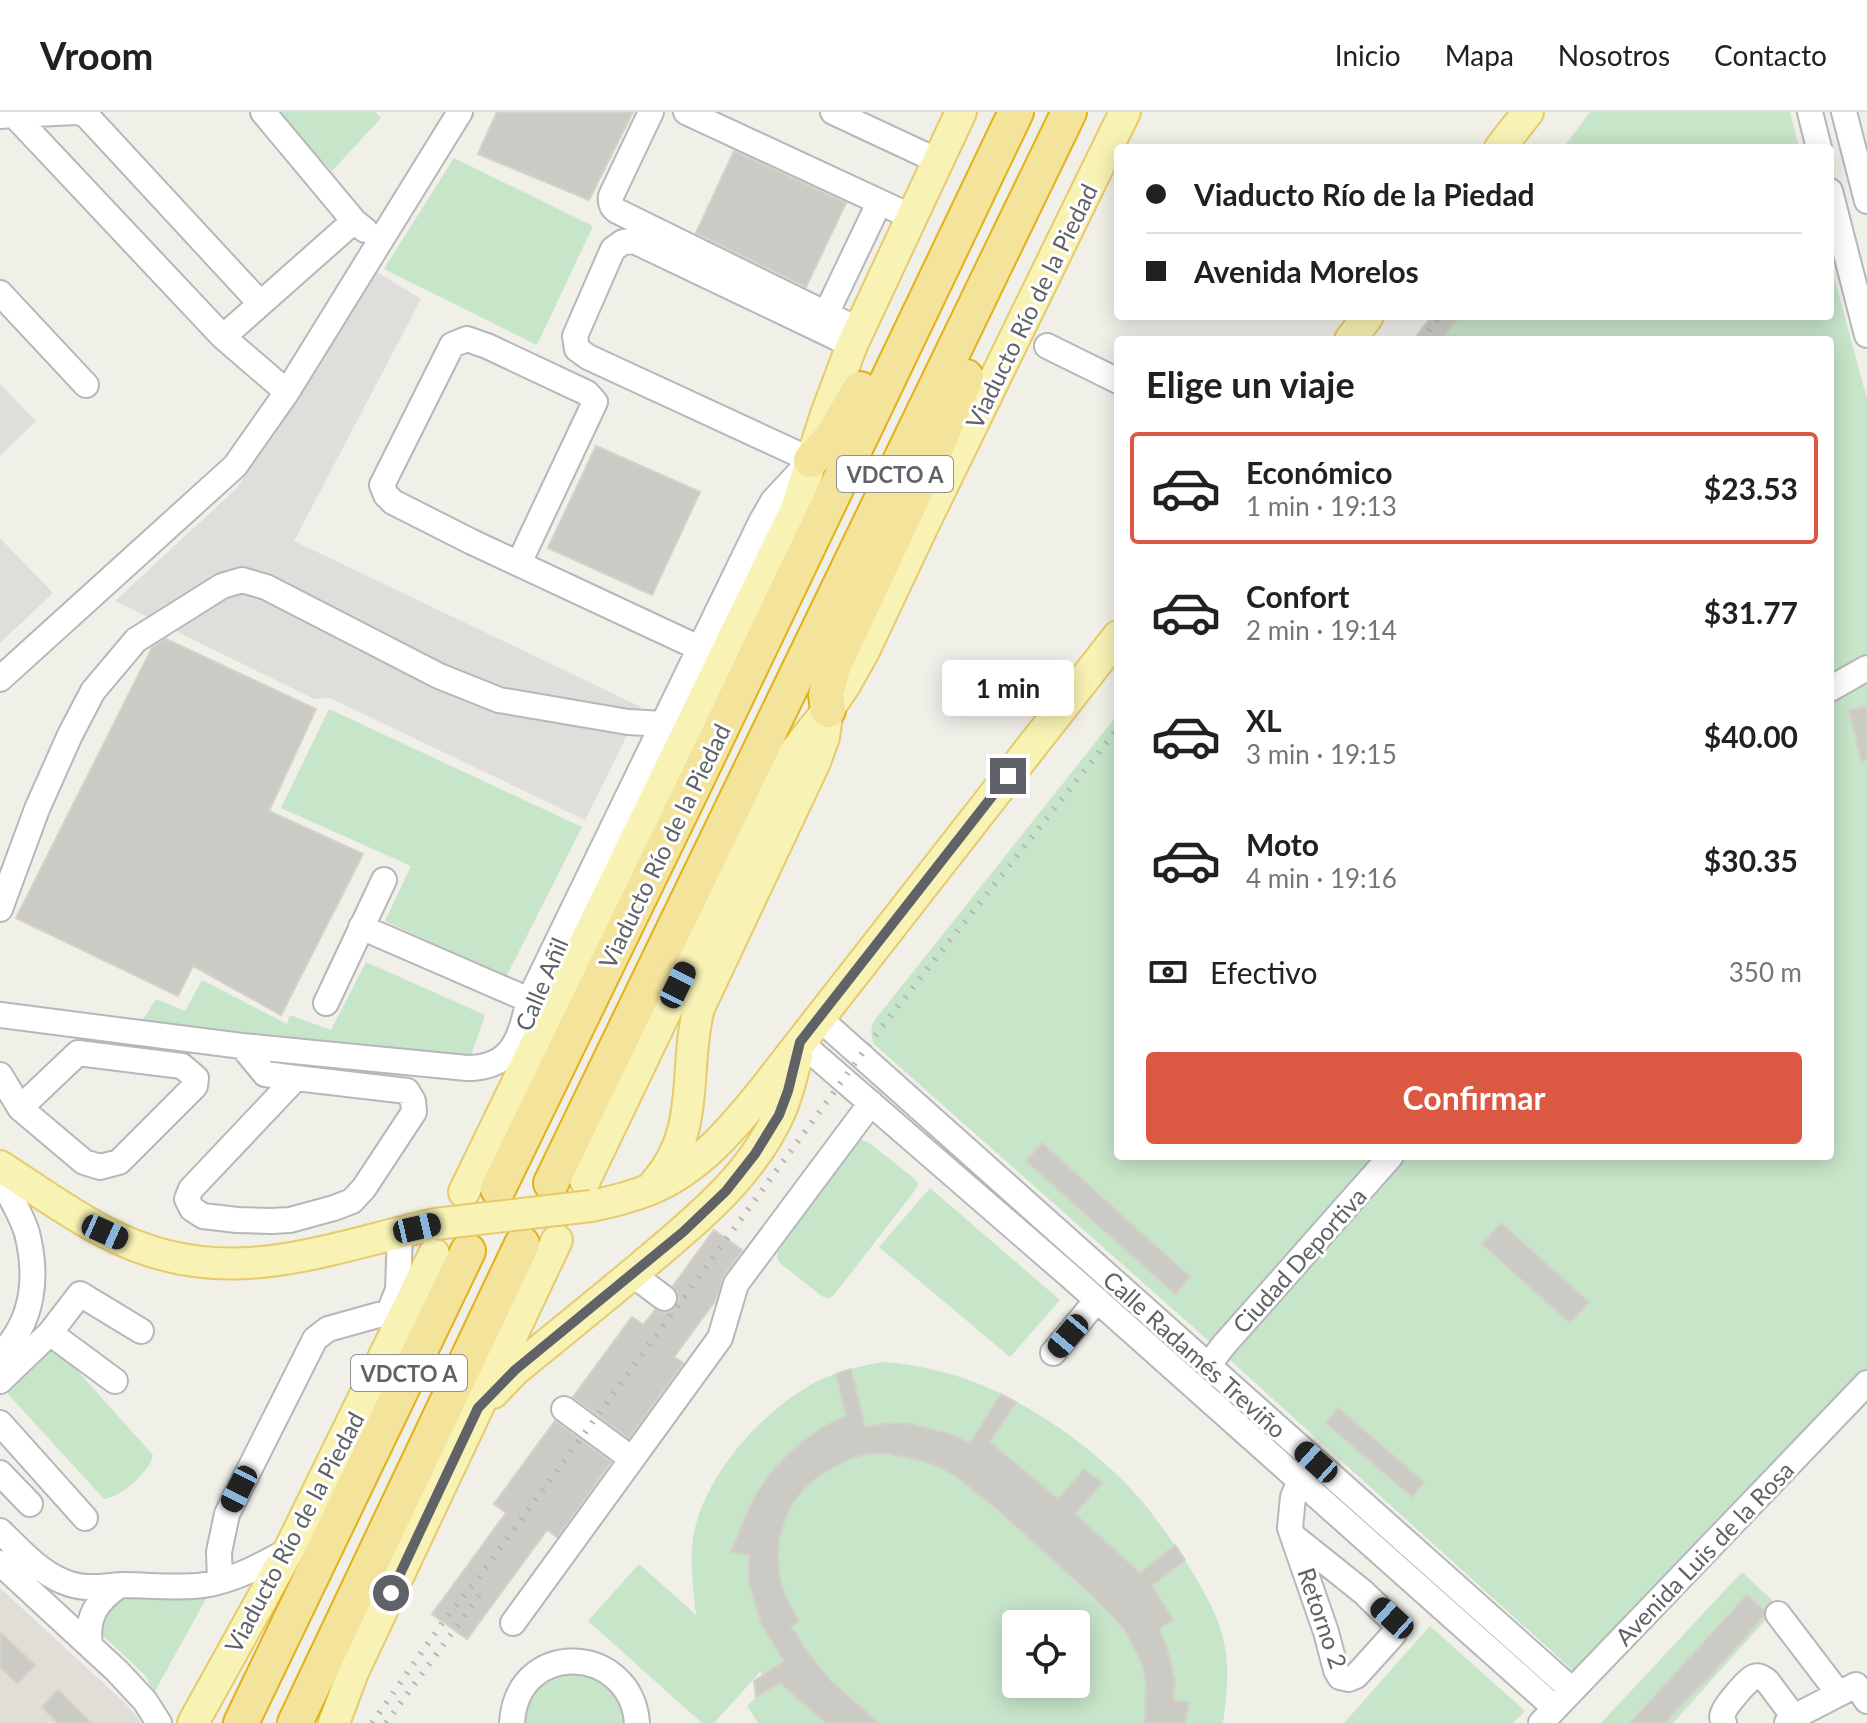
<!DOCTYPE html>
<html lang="es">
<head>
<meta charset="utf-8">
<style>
	body { margin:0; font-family:Lato,sans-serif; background:#f6f6f6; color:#202124; height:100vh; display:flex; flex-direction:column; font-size:30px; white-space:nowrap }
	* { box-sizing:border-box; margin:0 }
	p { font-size:26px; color:#757577 }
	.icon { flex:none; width:44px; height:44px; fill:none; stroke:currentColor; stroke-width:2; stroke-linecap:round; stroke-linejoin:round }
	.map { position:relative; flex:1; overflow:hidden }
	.details { position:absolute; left:1114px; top:224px; width:720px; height:824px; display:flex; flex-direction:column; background:#fff; border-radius:8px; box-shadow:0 4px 20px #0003 }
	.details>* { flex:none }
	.banner { position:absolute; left:1114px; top:32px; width:720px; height:176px; border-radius:8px; box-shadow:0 4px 20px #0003; display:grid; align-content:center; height:176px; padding:0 32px; background:#fff }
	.tools { position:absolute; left:1002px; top:1498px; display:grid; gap:16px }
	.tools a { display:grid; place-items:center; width:88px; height:88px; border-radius:8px; background:#fff; box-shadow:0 4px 20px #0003; font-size:40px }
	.end { position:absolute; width:36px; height:36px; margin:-18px; border:10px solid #5f6267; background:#fff; box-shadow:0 0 0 4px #fff }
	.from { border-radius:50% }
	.bubble { position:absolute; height:56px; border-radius:8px; background:#fff; box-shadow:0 4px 20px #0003; font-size:26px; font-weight:700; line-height:56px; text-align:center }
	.car { position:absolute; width:24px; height:48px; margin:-24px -12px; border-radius:10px; box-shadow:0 0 6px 2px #0007; background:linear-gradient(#222 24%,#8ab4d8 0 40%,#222 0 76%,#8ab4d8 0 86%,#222 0) }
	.banner b { display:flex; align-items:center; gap:28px; height:76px; font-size:30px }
	.banner b+b { border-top:2px solid #e0e0e0 }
	.banner i { width:20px; height:20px; background:#202124 }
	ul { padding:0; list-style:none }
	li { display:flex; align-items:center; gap:24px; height:112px; margin:0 16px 12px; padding:0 16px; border:4px solid transparent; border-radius:8px }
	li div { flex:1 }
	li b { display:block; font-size:30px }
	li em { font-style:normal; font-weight:700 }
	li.active { border-color:#db5843 }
	li>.icon { width:72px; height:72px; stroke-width:1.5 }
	h2 { padding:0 32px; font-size:36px; line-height:96px }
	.pay { display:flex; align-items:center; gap:20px; height:88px; padding:0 32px; font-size:30px }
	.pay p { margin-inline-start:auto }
	.primary-button { display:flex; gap:16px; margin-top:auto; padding:16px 32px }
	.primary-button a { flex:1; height:92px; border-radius:8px; background:#db5843; color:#fff; font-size:32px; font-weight:700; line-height:92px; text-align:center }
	header { display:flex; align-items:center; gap:48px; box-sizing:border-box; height:112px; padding:0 40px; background:#fff; border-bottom:2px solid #e0e0e0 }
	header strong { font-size:38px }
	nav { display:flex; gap:44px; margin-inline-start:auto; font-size:28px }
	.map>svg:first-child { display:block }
	.industrial { fill:#dfdeda }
	.education { fill:#e0ded7 }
	.green { fill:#c7e5c9; fill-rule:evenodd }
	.building { fill:#cccac5; stroke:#d4d1c7; stroke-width:2 }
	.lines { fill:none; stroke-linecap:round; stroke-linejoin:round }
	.minor-casing { stroke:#b5b7bb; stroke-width:28 }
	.major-casing { stroke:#e6cb6b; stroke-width:34 }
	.highway-casing { stroke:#e4b015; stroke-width:38 }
	.minor { stroke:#fff; stroke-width:24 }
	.major { stroke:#f8f2b5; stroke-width:30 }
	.highway { stroke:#f4e39b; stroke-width:34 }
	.rail { stroke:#b6b6b7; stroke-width:6; stroke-dasharray:2 10; stroke-linecap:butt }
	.major-bridge-casing { stroke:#e6cb6b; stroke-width:34; stroke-linecap:butt }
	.major-bridge { stroke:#f8f2b5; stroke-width:30 }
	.route { stroke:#5f6267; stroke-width:10 }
	.labels { text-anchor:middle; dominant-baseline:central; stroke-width:6; stroke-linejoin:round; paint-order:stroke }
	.shield { fill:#fff; stroke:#8f9195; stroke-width:2 }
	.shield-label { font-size:22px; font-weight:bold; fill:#5f6267 }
	.street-label { font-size:24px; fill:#5f6267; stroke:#fff }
</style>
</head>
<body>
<header>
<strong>Vroom</strong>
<nav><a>Inicio</a><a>Mapa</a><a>Nosotros</a><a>Contacto</a></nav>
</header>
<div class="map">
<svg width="1867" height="1611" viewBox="0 0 1867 1611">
	<rect width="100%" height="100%" fill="#f0efe8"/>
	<!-- industrial -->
	<path class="industrial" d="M 377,160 L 421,187 L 294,429 L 641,595 L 585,708 L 330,586 L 314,587 L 115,489 L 237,376 Z
		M 0,272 L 36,309 L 0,344 Z
		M 0,426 L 53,481 L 0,531 Z"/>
	<!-- education -->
	<path class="education" d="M 0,1476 L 125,1591 L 142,1611 L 0,1611 Z"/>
	<!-- green -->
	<path class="green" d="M 274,0 L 375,0 L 381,6 L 332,59 Z
		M 1590,0 L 1790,0 L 1799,36 L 1563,36 Z
		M 454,46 L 593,114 L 537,233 L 384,157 Z
		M 1830,150 L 1867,287 L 1867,1265 L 1578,1563 L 1219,1238 L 874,932 C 871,923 870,918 874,909 L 1118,602 L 1118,1044 L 1830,1044 L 1830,228 L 1413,228 L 1432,204 L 1830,204 Z
		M 329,597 L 582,715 L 506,865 L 385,809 L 411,754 L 281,696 Z
		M 366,850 L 485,903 L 469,950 L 138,915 L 156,887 L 185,899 L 202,868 L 287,912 L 290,903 L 331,918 Z
		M 861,1028 L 868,1030 L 915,1067 L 918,1072 L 916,1077 L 834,1183 L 829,1186 L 823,1185 L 780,1151 L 777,1146 L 778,1138 L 855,1033 Z
		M 930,1076 L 1060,1188 L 1010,1245 L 879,1135 Z
		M 56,1235 L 153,1343 C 150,1360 121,1385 104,1387 L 8,1282 L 6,1275 L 43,1238 Z
		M 885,1250 C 915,1253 946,1259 974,1270 C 1029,1291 1090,1333 1130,1376 C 1150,1397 1166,1420 1182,1444 C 1198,1469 1216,1497 1223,1526 C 1230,1554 1227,1582 1223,1611 L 758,1611 L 747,1594 L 756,1585 L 754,1569 L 762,1563 L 760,1560 L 714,1611 L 702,1611 L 588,1509 L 639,1452 L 696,1503 C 694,1481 690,1457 692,1435 C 697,1369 763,1296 820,1268 C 840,1259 863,1253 885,1250 ZM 1016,1512 L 1076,1512 L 1076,1572 L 1016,1572 Z
		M 1742,1460 L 1778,1494 L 1673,1611 L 1601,1611 Z
		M 202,1483 L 206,1487 L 154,1581 L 146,1564 L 102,1523 C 98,1506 114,1489 130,1484 C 145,1480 183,1483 202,1483 Z
		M 1430,1514 L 1525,1599 L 1513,1611 L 1344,1611 Z
		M 570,1560 C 613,1566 613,1574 629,1611 L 522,1611 C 528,1583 542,1567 570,1560 Z"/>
	<!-- building -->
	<path class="building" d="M 497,0 L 633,0 L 589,88 L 478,42 Z
		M 734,39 L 846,91 L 806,175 L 696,121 Z
		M 1432,204 L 1459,204 L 1441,228 L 1413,228 Z
		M 596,334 L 700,380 L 652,483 L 548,436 Z
		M 166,527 L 316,597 L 269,699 L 363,742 L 281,903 L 193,854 L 178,884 L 16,806 L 152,536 Z
		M 1867,594 L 1867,648 L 1861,649 L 1849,598 Z
		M 1042,1031 L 1190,1165 L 1175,1182 L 1026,1049 Z
		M 1501,1111 L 1589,1190 L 1570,1211 L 1482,1132 Z
		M 714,1118 L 742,1138 L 724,1163 L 715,1189 L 674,1245 L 683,1251 L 629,1326 L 573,1285 L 632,1205 L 643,1213 L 655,1198 L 663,1201 L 671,1199 L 675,1196 L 679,1187 L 677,1179 L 673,1174 Z
		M 851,1257 L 865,1315 L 889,1311 L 911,1312 L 950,1322 L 970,1331 L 1001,1282 L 1016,1290 L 990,1330 L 1058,1387 L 1084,1357 L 1102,1371 L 1075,1402 L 1140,1461 L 1175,1433 L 1185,1448 L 1152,1474 L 1173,1507 L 1160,1517 L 1170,1546 L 1175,1569 L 1173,1588 L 1189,1590 L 1185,1611 L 1145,1611 L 1146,1569 L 1142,1552 L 1124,1517 L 1095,1486 L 999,1399 L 957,1365 L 939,1355 L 923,1349 L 885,1341 L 866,1342 L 849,1347 L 817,1365 L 803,1378 L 792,1392 L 784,1410 L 779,1428 L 778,1447 L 780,1467 L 785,1484 L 799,1509 L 791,1514 L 805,1537 L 831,1569 L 879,1611 L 826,1611 L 780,1571 L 756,1585 L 754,1569 L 784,1549 L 761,1512 L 749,1470 L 749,1443 L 731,1440 L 746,1403 L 755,1384 L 769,1363 L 786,1344 L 806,1327 L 825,1314 L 846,1304 L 836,1262 Z
		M 1338,1296 L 1424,1370 L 1412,1385 L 1326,1311 Z
		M 555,1309 L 611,1350 L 557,1425 L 547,1418 L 467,1527 L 432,1502 L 506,1401 L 494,1392 Z
		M 1747,1483 L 1764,1498 L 1763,1505 L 1700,1575 L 1699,1574 L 1665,1611 L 1630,1611 Z
		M 0,1520 L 35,1553 L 17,1571 L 0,1555 Z
		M 58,1578 L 91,1611 L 58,1611 L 42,1595 Z"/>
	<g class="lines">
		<defs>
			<path id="minor" d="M 79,0 L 87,4 L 260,191
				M 263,0 L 354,109 L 365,118
				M 651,0 L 611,84 C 610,91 611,95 617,99 L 859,218
				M 686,0 L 912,105
				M 833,0 L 938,49
				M 1810,0 L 1819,36
				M 1844,0 L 1867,89
				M 14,3 L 76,0
				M 0,4 L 14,3 L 223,225
				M 1830,79 L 1867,223
				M 0,181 L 86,273
				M 826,202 L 879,91
				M 1047,234 L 1118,269
				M 287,280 L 223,225 L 354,109
				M 519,451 L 595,290 L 587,281 L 487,234 L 467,227 L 452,233 L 382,373 L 386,383 L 393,390 L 472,430 L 699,536
				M 0,567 L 235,354 L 287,280 L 460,0
				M 1830,577 L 1867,556
				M 0,797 L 37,697 L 70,623 L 93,579 L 136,528 L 222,474 L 242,468 L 266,475 L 439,564 L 499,588 L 628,610 L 664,612
				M 361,815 L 529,888
				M 326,891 L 384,768
				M 0,903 L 242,934 L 467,956 C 513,956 520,926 529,888 L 761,410 L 773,389 L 811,348 L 588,245 L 577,237 L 575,224 L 613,137 L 623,130 L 634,129 L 852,233
				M 819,906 L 1572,1578
				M 800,930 L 1071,1165 L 1555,1596
				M 242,934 L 265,962 L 296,966 L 191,1077 L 187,1087 L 192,1097 L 203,1104 L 237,1108 L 271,1109 L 290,1108 L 334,1096 L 352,1089 L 364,1076 L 414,1000 L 413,989 L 407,979 L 296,966
				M 0,963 L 20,996 L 84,1050 L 100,1055 L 119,1050 L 195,974 L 196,966 L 182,954 L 78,941 L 20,996
				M 0,1064 C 8,1082 21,1101 27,1121 C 38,1165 34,1209 0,1243
				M 632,1162 L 664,1186
				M 50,1221 L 80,1182 L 141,1219
				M 1053,1241 L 1097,1188
				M 1208,1254 L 1223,1234 L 1391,1044
				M 0,1269 L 50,1221 L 115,1269
				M 564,1297 L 632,1347
				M 0,1311 L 85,1406
				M 0,1361 L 30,1392
				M 0,1419 C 19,1437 38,1459 62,1469 C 85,1479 100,1474 123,1473 C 150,1473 177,1477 204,1473 C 235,1468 262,1453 289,1438
				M 1293,1424 L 1363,1480 L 1396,1512 L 1396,1518 L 1393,1523 L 1356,1564 L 1349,1567 L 1340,1565 L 1336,1558 L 1326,1520 L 1290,1416 L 1293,1385 L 1300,1368 L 1309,1357
				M 0,1451 L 117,1559 L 145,1589 L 159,1611
				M 220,1469 L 219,1440 L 227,1402 L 315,1227 L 328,1217 L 389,1200 L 398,1178 L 400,1120
				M 1778,1502 L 1839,1582
				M 513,1511 L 720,1226 L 736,1172 L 871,991
				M 90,1534 C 86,1505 96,1489 120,1473
				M 512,1611 C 517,1526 631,1532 637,1611
				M 1541,1611 L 1867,1271
				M 1724,1611 C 1722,1605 1721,1605 1724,1599 C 1727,1592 1748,1567 1754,1565 C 1760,1563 1762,1566 1767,1569 L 1794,1605
				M 1787,1611 L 1794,1605 L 1856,1573 L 1867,1589"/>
			<path id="major" d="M 1500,36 L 1528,0
				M 1350,228 L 1368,204
				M 0,1054 C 34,1076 67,1100 103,1119 C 221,1182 316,1139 435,1112
				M 585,1068 L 784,653 L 828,598 L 845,573 L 863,541 L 923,414 L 1125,0
				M 655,1071 C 702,1019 683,956 699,896 L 815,650 L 824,625 L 827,604
				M 464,1080 L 796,397 L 825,305 L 852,233 L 961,0
				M 591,1094 C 611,1090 631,1085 651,1077 C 699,1057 733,1016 765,976 L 1118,524
				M 493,1281 L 515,1258 C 557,1224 600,1189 642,1154 C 694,1110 750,1066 779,1002 C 788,983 792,963 797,944
				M 193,1611 L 289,1438 L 434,1142
				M 334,1611 L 353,1560 L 557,1128"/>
			<path id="highway" d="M 811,348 L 832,325 L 860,277
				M 828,598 L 826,583 L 833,555 L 936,335 L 966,265
				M 551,1071 L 1069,0
				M 498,1077 L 696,669 L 1016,0
				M 241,1611 L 468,1139
				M 295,1611 L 522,1132"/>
		</defs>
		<!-- minor casing -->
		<use href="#minor" class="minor-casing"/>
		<!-- major casing -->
		<use href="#major" class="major-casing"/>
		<!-- highway casing -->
		<use href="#highway" class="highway-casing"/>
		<!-- minor -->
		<use href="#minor" class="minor"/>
		<!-- major -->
		<use href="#major" class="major"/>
		<!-- highway -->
		<use href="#highway" class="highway"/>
		<!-- rail -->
		<path class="rail" d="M 1421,228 L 1440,204
			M 372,1611 L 443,1510 L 480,1464 L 880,917 L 1118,616
			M 386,1611 L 484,1477"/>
		<defs>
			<path id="major-bridge" d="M 435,1112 L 591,1094"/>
		</defs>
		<!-- major-bridge casing -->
		<use href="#major-bridge" class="major-bridge-casing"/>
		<!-- major-bridge -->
		<use href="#major-bridge" class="major-bridge"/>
	</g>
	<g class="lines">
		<!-- route -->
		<path class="route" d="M 391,1481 L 478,1296 L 515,1258 L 683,1120 L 726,1079 L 755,1042 L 779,1003 L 788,979 L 800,930 L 1008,664"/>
	</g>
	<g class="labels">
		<!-- shield labels -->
		<g class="shield">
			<rect x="837" y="344" width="116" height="36" rx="6"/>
			<rect x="351" y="1243" width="116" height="36" rx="6"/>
		</g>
		<g class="shield-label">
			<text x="895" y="362">VDCTO A</text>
			<text x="409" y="1261">VDCTO A</text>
		</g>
		<!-- street labels -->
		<g class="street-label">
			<text transform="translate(1031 194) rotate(-64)">Viaducto Río de la Piedad</text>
			<text transform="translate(664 734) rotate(-64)">Viaducto Río de la Piedad</text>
			<text transform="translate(541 872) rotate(-67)">Calle Añil</text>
			<text transform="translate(1299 1148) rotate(-48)">Ciudad Deportiva</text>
			<text transform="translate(1195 1242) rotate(42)">Calle Radamés Treviño</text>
			<text transform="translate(294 1420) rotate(-62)">Viaducto Río de la Piedad</text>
			<text transform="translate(1704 1441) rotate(-46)">Avenida Luis de la Rosa</text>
			<text transform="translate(1323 1506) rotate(71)">Retorno 2</text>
		</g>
	</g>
</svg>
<div class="tools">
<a><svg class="icon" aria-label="locate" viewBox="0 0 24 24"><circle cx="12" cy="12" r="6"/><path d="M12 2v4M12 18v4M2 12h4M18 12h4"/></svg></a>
</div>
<i class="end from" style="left:391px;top:1481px"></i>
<i class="end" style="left:1008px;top:664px"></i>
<div class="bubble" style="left:942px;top:548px;width:132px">1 min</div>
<i class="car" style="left:678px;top:873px;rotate:26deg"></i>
<i class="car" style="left:417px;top:1116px;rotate:77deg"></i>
<i class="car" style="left:105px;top:1120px;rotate:114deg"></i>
<i class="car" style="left:1068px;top:1224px;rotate:220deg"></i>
<i class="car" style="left:1316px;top:1350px;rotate:312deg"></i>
<i class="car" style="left:239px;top:1377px;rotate:207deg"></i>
<i class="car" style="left:1392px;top:1506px;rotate:312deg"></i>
<div class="banner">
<b><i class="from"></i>Viaducto Río de la Piedad</b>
<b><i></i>Avenida Morelos</b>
</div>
<section class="details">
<h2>Elige un viaje</h2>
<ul>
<li class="active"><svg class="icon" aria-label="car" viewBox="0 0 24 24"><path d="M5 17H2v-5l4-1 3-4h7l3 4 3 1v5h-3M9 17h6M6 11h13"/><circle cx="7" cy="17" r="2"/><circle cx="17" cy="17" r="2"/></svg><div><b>Económico</b><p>1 min · 19:13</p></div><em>$23.53</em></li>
<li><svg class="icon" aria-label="car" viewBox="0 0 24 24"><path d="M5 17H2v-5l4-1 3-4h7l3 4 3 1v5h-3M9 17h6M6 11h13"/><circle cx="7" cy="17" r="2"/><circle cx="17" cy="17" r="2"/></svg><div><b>Confort</b><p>2 min · 19:14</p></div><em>$31.77</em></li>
<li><svg class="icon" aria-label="car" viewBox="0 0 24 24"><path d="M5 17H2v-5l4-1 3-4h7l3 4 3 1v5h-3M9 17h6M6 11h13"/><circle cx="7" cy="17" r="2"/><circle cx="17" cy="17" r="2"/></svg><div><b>XL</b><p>3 min · 19:15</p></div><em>$40.00</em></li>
<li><svg class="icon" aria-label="car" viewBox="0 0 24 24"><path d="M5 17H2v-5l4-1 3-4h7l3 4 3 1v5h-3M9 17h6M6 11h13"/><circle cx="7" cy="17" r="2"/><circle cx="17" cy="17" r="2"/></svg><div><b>Moto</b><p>4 min · 19:16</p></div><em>$30.35</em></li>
</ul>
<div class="pay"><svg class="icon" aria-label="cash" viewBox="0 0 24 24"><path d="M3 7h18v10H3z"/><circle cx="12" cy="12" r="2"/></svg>Efectivo<p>350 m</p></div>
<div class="primary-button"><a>Confirmar</a></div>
</section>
</div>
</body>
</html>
